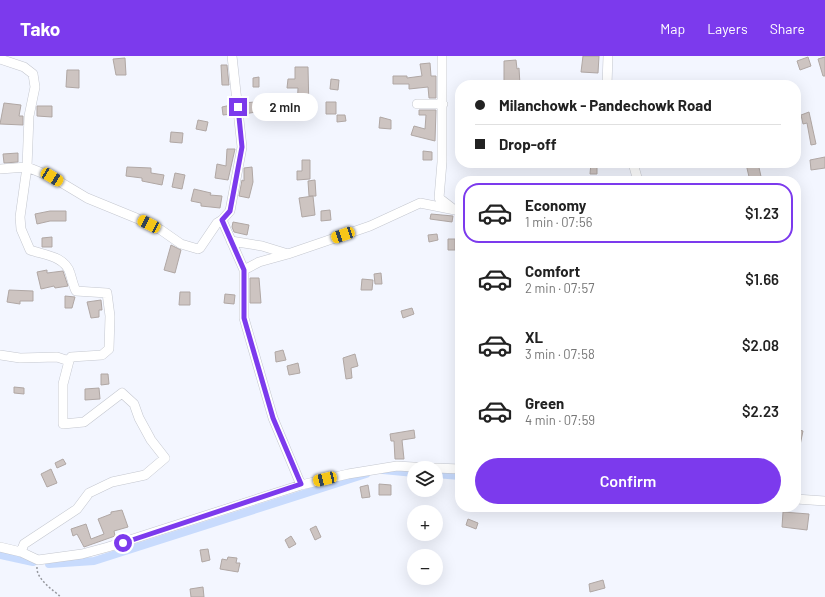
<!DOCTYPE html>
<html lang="en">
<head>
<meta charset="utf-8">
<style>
	body { margin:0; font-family:Barlow,sans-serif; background:#f2f2f2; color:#222; height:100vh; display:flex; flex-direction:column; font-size:15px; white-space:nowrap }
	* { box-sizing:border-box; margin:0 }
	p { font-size:13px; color:#767676 }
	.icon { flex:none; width:22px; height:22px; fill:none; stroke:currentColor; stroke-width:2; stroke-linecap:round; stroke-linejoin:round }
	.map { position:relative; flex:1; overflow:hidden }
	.details { position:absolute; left:455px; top:120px; width:346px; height:336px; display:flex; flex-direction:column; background:#fff; border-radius:16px; box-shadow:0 4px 16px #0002 }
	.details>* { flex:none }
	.guide { position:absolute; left:455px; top:24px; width:346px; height:88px; border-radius:16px; box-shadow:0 4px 16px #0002; display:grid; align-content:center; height:88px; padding:0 20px; background:#fff }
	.buttons { position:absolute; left:407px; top:405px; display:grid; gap:8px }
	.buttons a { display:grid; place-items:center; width:36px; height:36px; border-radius:50%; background:#fff; box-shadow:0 4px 16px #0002; font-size:20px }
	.end { position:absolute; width:18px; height:18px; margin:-9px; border:5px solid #7c3aed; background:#fff; box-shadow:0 0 0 2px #fff }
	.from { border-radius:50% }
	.bubble { position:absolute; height:28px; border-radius:14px; background:#fff; box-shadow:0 4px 16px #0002; font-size:13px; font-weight:600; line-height:28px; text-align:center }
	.car { position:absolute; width:12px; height:24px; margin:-12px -6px; border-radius:5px; box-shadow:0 0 3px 1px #0007; background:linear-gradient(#f5c518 24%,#345 0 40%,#f5c518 0 76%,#345 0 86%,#f5c518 0) }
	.guide b { display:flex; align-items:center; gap:14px; height:38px; font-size:15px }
	.guide b+b { border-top:1px solid #e0e0e0 }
	.guide i { width:10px; height:10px; background:#222 }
	ul { padding:7px 0 0; list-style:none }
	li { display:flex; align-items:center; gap:12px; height:60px; margin:0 8px 6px; padding:0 12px; border:2px solid transparent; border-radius:16px }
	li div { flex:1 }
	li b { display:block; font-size:15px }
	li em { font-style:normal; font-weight:600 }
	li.selected { border-color:#7c3aed }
	li>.icon { width:36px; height:36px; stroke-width:1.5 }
	.action { display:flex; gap:8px; margin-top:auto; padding:8px 20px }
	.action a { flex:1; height:46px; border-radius:24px; background:#7c3aed; color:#fff; font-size:16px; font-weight:600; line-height:46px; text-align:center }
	header { display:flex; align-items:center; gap:24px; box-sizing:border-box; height:56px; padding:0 20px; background:#7c3aed; color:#fff }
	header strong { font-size:19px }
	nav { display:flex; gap:22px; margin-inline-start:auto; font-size:14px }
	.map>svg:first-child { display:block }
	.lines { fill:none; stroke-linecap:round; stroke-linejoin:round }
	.canal { stroke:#c8dbfd; stroke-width:8 }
	.building { fill:#cdc4c1; stroke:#b0a7a4 }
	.minor-casing { stroke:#c4c7cf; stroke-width:10 }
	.path { stroke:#96989e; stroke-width:1.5; stroke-dasharray:2 2; stroke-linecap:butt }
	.minor { stroke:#fff; stroke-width:9 }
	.route { stroke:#7c3aed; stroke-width:5 }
</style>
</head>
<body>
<header>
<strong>Tako</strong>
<nav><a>Map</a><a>Layers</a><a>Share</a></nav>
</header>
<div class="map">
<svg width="825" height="541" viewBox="0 0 825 541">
	<rect width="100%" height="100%" fill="#f3f6ff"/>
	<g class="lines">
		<!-- canal -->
		<path class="canal" d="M 383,414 L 414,417
			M 436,418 L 460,420
			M 0,499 L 33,506
			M 49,508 L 94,505 L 366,418"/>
	</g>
	<!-- building -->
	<path class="building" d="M 583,0 L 599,0 L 598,17 L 581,16 Z
		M 808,1 L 811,10 L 800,14 L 797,5 Z
		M 825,1 L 825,20 L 823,20 L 818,3 Z
		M 125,2 L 126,19 L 116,19 L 113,3 Z
		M 516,4 L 517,13 L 519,12 L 520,29 L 504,29 L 504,5 Z
		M 430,7 L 431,20 L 436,20 L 436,42 L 429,42 L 428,31 L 409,33 L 409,28 L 393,28 L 393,20 L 407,20 L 407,22 L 422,20 L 420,8 Z
		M 221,9 L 227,9 L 229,29 L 222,29 Z
		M 295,11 L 308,11 L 309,55 L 297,55 L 298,32 L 287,32 L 288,23 L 295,23 Z
		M 67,14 L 79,14 L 79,32 L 66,31 Z
		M 259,21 L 259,31 L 253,31 L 253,22 Z
		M 331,23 L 339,24 L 338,34 L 330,33 Z
		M 255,46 L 256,56 L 244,58 L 243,47 Z
		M 326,46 L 336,46 L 336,58 L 326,58 Z
		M 4,47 L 21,49 L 19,60 L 23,60 L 23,69 L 0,68 Z
		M 231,49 L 232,58 L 223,59 L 222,51 Z
		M 37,50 L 52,50 L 52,61 L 37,60 Z
		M 419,54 L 436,54 L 435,85 L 411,79 L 414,70 L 425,73 L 426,59 L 419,59 Z
		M 809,56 L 816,88 L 811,89 L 807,67 L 803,68 L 801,59 Z
		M 337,59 L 345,59 L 346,65 L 337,66 Z
		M 380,61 L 391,64 L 391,73 L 379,72 Z
		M 198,64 L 208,66 L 206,75 L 196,73 Z
		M 171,76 L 183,77 L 182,87 L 170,86 Z
		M 227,93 L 235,93 L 228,124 L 215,122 L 217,108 L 226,110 Z
		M 423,95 L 432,96 L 432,104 L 423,104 Z
		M 18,97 L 18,106 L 4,107 L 3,98 Z
		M 825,101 L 825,112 L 811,114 L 810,104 Z
		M 302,104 L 310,104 L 310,123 L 297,124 L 297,115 L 302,115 Z
		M 591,107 L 597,107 L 597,118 L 590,118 Z
		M 752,107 L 758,107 L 762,125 L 750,125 L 746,108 Z
		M 127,111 L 151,112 L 151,117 L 164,119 L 162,129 L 142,125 L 142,122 L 126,120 Z
		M 252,111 L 253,126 L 249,142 L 239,140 L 242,124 L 244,125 L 244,112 Z
		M 175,117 L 185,119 L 182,133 L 172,131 Z
		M 315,124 L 316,140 L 309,140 L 308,125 Z
		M 194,133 L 211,137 L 210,139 L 222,140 L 220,152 L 201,150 L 201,147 L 191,145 Z
		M 313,140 L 315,159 L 302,161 L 299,142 Z
		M 330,154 L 331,164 L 321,165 L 321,155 Z
		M 50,155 L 66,155 L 66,165 L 50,165 L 37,168 L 35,158 Z
		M 431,158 L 453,160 L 452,166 L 430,163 Z
		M 233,166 L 249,169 L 247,179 L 234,176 L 232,171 Z
		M 437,178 L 438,184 L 429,186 L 428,179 Z
		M 52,181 L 52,191 L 42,191 L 42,182 Z
		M 448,183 L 455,183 L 455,194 L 448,194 Z
		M 171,189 L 181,194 L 175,217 L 164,214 Z
		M 47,214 L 47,217 L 63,215 L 68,230 L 55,232 L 54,230 L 41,233 L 37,216 Z
		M 381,217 L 382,228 L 375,228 L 374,218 Z
		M 250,222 L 259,222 L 261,247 L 250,247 Z
		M 362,223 L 373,224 L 372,234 L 361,234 Z
		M 9,234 L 33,235 L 33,245 L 20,245 L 20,248 L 7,246 Z
		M 180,236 L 190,236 L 190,249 L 179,249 Z
		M 225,238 L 235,239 L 234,248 L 224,247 Z
		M 65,240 L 75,241 L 72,252 L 65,252 Z
		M 101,244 L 102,254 L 99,254 L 99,261 L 91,262 L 87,246 Z
		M 412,252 L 414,258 L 403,262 L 401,255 Z
		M 283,294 L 286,304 L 276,306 L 275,296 Z
		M 355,298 L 358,310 L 351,312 L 352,322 L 346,323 L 343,302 Z
		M 298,307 L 300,317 L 289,319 L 287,310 Z
		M 101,318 L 108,318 L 109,328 L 101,329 Z
		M 14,331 L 24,332 L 24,338 L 14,337 Z
		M 99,332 L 100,343 L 85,344 L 85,333 Z
		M 796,373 L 803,375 L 799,394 L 796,394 Z
		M 414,374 L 415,382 L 402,384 L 404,403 L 395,403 L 394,385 L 391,385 L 390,378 Z
		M 63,403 L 66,408 L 57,412 L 55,407 Z
		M 51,413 L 57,427 L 47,431 L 41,418 Z
		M 379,428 L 391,429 L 391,439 L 379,439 Z
		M 368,429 L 370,441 L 362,442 L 360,431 Z
		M 122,454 L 128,471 L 114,475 L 115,480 L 84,491 L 77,478 L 73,480 L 71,473 L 86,468 L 91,483 L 104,478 L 98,463 L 111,458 L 111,456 Z
		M 783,456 L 809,458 L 807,474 L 782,471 Z
		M 468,463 L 478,467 L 476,473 L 466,469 Z
		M 316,470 L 321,481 L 315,484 L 310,473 Z
		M 291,480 L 296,488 L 289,492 L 285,484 Z
		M 208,493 L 210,504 L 202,506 L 200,494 Z
		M 228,501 L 237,502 L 236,507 L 240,507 L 238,516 L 220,513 L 222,503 L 227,504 Z
		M 603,524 L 605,532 L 590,536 L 589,528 Z
		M 203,531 L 204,541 L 191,541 L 190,533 Z"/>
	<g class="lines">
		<defs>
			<path id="minor" d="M 232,0 L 242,91 L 230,155 L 222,164 L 244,214 L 244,262 L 255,300 L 273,362 L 301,429
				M 442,0 L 442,106 L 439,142 L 452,152
				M 0,3 L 24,11 L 33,18 L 35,31 L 29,60 L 27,111 L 0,113
				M 607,29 L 608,0
				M 417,48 L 443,48
				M 633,107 L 638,125
				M 231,185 L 262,190 L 288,198
				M 244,214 L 259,206 L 288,198 L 370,170 L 420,147 L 460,155
				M 0,299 L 20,302 L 57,301 L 69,305 L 63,328 L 63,368 L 84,366 L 122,337 L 134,348 L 139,362 L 151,384 L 165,402 L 145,419 L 112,426 L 89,437 L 77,453 L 24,488 L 21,496
				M 69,305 L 71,301 L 102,299 L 109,293 L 110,260 L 107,237 L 76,235 C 73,229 72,223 70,217 C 65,200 44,199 30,194 L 21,173 L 20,161 L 27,111 L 52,121 L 87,142 L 136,162 L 161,174 L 181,188 L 198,193 L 200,192 L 217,167 L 222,164
				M 436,412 L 460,413
				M 796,443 L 825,445
				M 0,491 L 21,496 L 38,504 L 82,498 L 108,491 L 301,429 L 348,418 L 397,410 L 430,412"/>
		</defs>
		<!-- minor casing -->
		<use href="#minor" class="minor-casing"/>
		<!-- path -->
		<path class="path" d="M 37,511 C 36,523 53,534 61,541"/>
		<!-- minor -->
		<use href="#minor" class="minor"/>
	</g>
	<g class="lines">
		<!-- route -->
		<path class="route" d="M 123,487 L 301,428 L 273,362 L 255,300 L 244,262 L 244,214 L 222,164 L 230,155 L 242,91 L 238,51"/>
	</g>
</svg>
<div class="buttons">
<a><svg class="icon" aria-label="layers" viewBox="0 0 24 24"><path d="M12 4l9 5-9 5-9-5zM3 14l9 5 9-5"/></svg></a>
<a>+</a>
<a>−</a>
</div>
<i class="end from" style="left:123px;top:487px"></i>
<i class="end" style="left:238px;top:51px"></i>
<div class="bubble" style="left:252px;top:37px;width:66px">2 min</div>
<i class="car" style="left:52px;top:121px;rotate:121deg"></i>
<i class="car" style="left:149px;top:168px;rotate:297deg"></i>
<i class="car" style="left:343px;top:179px;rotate:251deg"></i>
<i class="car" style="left:325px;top:423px;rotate:257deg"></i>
<div class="guide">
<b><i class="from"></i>Milanchowk - Pandechowk Road</b>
<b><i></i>Drop-off</b>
</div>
<section class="details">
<ul>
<li class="selected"><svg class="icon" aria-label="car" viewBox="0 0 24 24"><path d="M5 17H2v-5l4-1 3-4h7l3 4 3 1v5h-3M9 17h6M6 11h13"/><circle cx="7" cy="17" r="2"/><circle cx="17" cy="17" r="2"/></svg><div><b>Economy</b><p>1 min · 07:56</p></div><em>$1.23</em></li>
<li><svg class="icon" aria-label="car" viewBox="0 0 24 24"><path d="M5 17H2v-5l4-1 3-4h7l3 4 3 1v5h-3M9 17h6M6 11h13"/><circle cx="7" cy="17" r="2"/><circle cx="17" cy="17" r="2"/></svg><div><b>Comfort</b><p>2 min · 07:57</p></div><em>$1.66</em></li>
<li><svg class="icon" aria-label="car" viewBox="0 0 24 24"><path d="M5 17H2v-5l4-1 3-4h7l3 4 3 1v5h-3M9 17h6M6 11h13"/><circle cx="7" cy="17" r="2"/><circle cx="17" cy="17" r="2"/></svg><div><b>XL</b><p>3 min · 07:58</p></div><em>$2.08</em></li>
<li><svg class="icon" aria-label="car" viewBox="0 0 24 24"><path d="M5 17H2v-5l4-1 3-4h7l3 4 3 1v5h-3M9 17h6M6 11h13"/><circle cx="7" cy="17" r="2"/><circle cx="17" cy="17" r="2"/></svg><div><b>Green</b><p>4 min · 07:59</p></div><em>$2.23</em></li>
</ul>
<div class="action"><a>Confirm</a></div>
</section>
</div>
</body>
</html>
